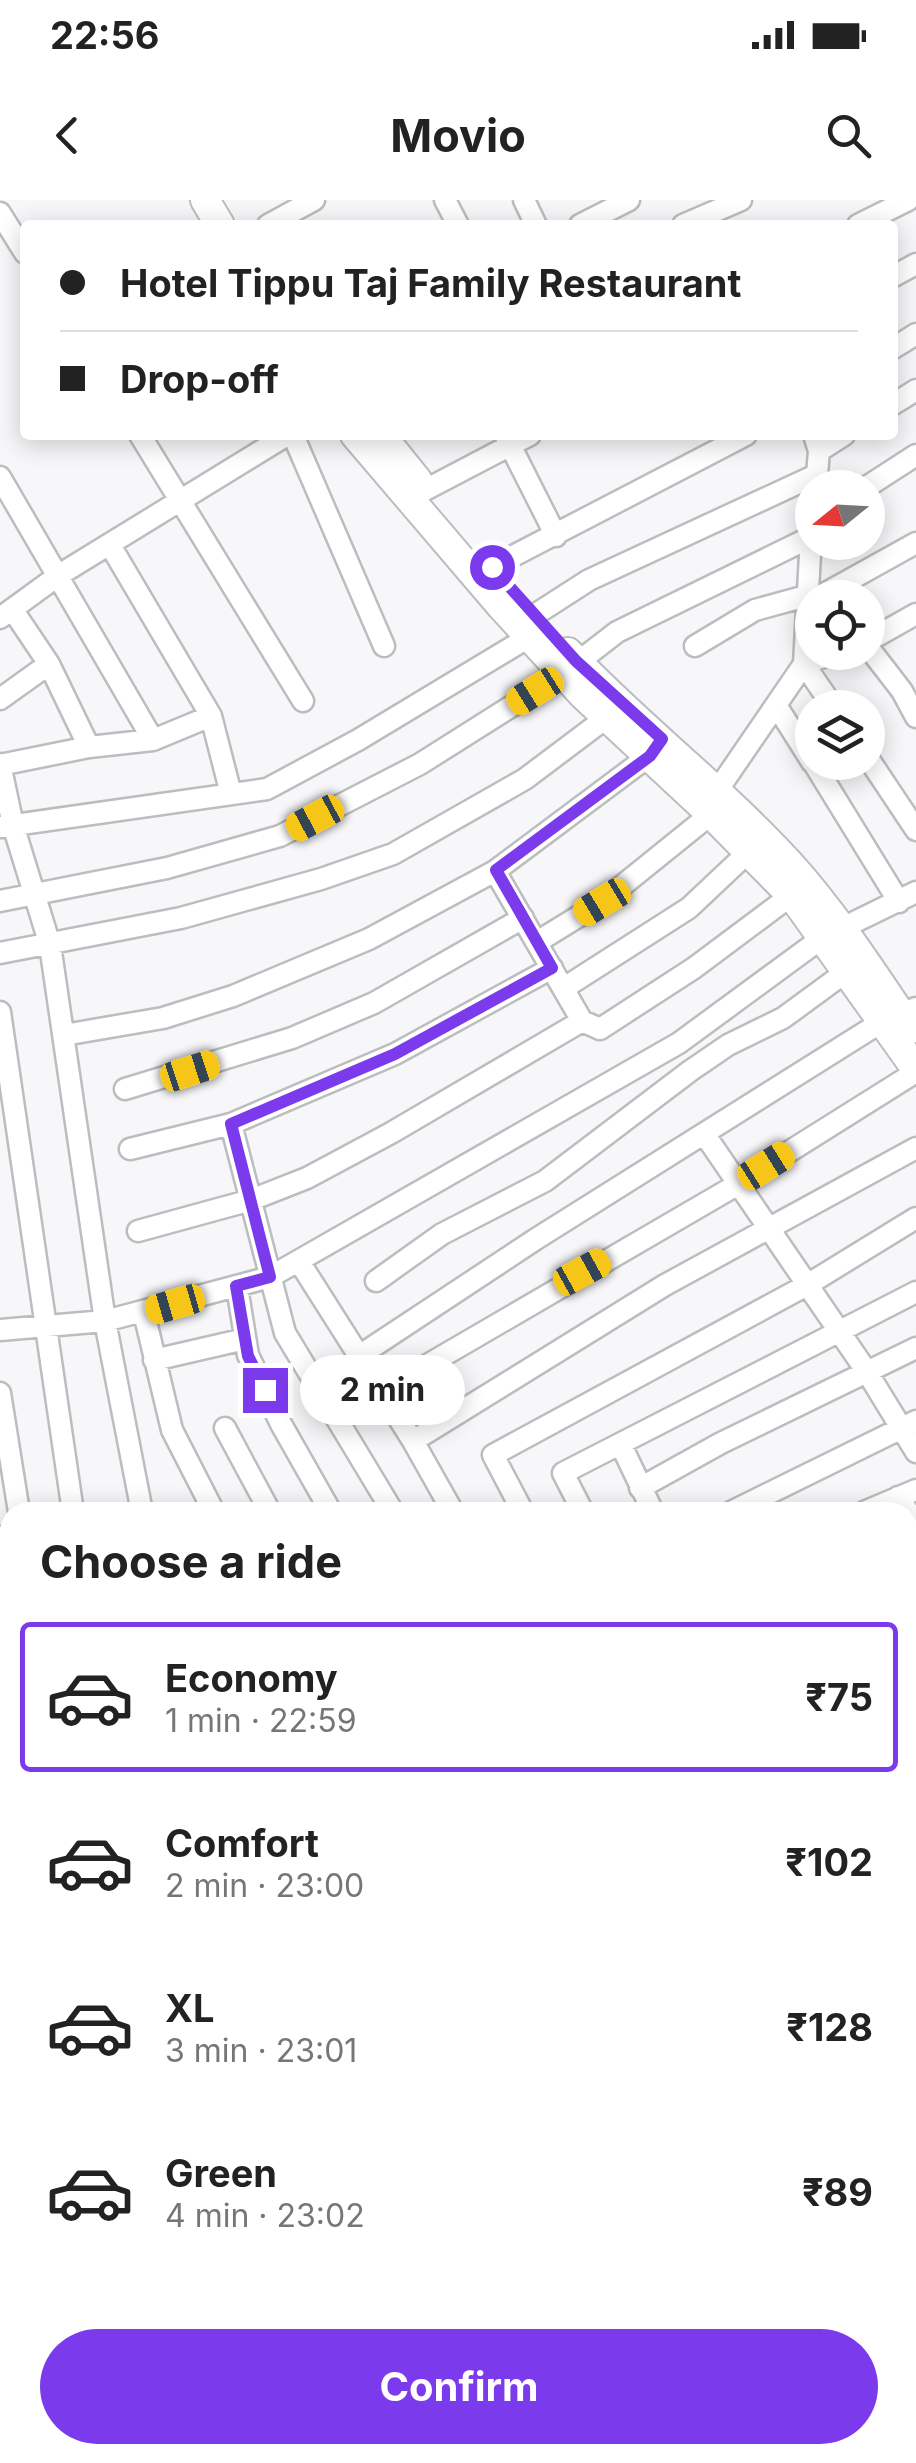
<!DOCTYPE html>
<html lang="en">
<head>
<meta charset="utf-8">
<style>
	body { margin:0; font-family:Inter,sans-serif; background:#f6f6f6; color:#222; height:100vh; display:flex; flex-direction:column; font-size:38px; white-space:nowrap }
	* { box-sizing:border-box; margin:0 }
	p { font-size:32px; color:#767676 }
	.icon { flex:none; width:55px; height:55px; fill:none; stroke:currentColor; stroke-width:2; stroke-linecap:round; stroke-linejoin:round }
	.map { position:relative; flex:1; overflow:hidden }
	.panel { position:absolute; left:0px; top:1302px; width:918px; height:962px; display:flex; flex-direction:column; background:#fff; border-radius:30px 30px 0 0; box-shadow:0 5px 25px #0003 }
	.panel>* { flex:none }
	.hud { position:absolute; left:20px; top:20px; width:878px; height:220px; border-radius:10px; box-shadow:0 5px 25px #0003; display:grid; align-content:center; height:220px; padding:0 40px; background:#fff }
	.needle { width:65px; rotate:252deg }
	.tools { position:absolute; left:795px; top:270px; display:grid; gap:20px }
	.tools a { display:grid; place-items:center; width:90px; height:90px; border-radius:50%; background:#fff; box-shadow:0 5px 25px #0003; font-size:50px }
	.end { position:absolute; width:45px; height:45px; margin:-22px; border:12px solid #7c3aed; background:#fff; box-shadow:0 0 0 5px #fff }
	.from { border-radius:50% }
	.bubble { position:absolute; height:70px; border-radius:35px; background:#fff; box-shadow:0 5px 25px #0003; font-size:32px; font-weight:700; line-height:70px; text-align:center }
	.car { position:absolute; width:30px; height:60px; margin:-30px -15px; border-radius:12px; box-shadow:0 0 8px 2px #0007; background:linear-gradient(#f5c518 24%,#345 0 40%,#f5c518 0 76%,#345 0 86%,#f5c518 0) }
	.hud b { display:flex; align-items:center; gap:35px; height:95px; font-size:38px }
	.hud b+b { border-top:2px solid #e0e0e0 }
	.hud i { width:25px; height:25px; background:#222 }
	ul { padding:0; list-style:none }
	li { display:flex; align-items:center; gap:30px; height:150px; margin:0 20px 15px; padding:0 20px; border:5px solid transparent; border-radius:10px }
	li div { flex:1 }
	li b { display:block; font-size:38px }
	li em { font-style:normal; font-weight:700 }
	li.current { border-color:#7c3aed }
	li>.icon { width:90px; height:90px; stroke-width:1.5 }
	h2 { padding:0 40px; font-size:45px; line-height:120px }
	.action { display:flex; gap:20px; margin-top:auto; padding:20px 40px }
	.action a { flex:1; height:115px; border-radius:60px; background:#7c3aed; color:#fff; font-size:40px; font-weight:700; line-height:115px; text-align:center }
	.status { display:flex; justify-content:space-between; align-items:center; height:70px; padding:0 50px; background:#fff; direction:ltr }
	.status svg { height:28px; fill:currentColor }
	header { display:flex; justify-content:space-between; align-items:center; height:130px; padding:0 40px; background:#fff; font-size:45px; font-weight:700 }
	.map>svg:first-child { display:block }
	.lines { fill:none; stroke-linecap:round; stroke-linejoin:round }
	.service-casing { stroke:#bcbdbe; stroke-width:15 }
	.minor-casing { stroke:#bcbdbe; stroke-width:25 }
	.secondary-casing { stroke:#bcbdbe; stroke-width:32 }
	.service { stroke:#fff; stroke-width:10 }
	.minor { stroke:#fff; stroke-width:20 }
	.secondary { stroke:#fff; stroke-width:28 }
	.route { stroke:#7c3aed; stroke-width:12 }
</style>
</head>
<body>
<div class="status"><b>22:56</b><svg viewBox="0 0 49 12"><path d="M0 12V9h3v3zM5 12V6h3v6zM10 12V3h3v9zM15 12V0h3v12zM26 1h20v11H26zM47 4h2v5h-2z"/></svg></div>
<header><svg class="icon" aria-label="back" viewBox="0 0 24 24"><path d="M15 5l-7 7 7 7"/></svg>Movio<svg class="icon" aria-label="search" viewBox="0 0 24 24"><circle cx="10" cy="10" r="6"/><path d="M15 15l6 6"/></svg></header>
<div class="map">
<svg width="916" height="2263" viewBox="0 0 916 2263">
	<rect width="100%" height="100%" fill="#f7f7f9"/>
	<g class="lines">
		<defs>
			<path id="service" d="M 908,2052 L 916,2052"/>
			<path id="minor" d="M 445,0 L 458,25
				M 524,0 L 536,25
				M 0,13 L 25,53
				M 268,25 L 314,0
				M 580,25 L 629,0
				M 683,25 L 741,0
				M 858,25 L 908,0
				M 892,77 L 916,64
				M 892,149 L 916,134
				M 892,205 L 916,190
				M 140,235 L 303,501
				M 293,235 L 384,446
				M 505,235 L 556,336
				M 814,235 L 819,251 L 816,286
				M 819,251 L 844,235
				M 0,277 L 153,540
				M 865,288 L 916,255
				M 411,301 L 425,290 L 530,235
				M 110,345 L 211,516 L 231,594
				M 477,378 L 492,367 L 746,235
				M 817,398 L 916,343
				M 12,409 L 49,464 L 89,547
				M 0,418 L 59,375 L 287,235
				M 868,441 L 916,414
				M 695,446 L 755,410 L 806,396
				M 868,447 L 902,491 L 916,517
				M 0,499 L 49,464
				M 776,505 L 812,562
				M 834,508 L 804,464 L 837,452
				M 868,558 L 916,630
				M 813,562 L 899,702
				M 0,564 L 13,625 L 50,745 L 105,1121 L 142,1312
				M 0,565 L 89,547 L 153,540 L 211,516
				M 0,627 L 267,589 L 358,540 L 529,437 L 533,416 L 589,380 L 818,274
				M 495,671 L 582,821 L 600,829 L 694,768 L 801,688
				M 0,701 L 167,668 L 280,636 L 420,564 L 564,473 L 617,432 L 811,337
				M 537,742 L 602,702 L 711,614 L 717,591 L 804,464 L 812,318
				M 0,753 L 181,718 L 321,679 L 393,654 L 525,579 L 606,518 L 610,504
				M 564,788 L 689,708 L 758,643
				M 0,812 L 73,1312
				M 64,835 L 163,818 L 233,796 L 369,739 L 495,671 L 649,556 L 656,548
				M 125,889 L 292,838 L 374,803 L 523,718
				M 231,924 L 285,1133 L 393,1312
				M 705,935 L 867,1172 L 916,1252
				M 130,949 L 231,924 L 395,854 L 552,768
				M 138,1031 L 251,1000 L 307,978 L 391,933 L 582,821
				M 300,1063 L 413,1241 L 453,1312
				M 376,1081 L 442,1034 L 545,981 L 690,871 L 728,845 L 783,818 L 854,766
				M 237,1087 L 248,1155 L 281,1224 L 331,1312
				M 144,1113 L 172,1230 L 214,1312
				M 0,1130 L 105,1121 L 270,1077 L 679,843 L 822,738 L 916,692
				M 359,1156 L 536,1039 L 883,821 L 916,808
				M 154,1160 L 245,1139
				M 381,1192 L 728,990 L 916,872
				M 0,1193 L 19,1312
				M 225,1228 L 270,1312
				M 413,1241 L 665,1085 L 916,948
				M 621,1245 L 653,1312
				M 640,1288 L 721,1243 L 916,1148
				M 898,1297 L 916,1323
				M 523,1312 L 493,1255 L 807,1085 L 916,1018
				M 583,1312 L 563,1273 L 916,1092
				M 731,1312 L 916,1221
				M 864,1312 L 916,1290
				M 0,1337 L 10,1336
				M 908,1387 L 916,1402
				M 0,1412 L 10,1449
				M 0,1475 L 10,1474
				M 908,1485 L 916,1497
				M 0,1545 L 10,1539
				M 908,1570 L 916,1582
				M 0,1647 L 10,1644
				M 908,1654 L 916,1666
				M 0,1707 L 10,1703
				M 908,1738 L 916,1749
				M 0,1761 L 10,1757
				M 0,1815 L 10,1811
				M 908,1825 L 916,1836
				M 0,1882 L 10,1879
				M 0,1949 L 10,1945
				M 0,2013 L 10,2009
				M 0,2064 L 10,2060
				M 0,2116 L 10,2230
				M 908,2229 L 916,2239
				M 421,2255 L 425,2263
				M 642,2255 L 647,2263
				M 712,2255 L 718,2263
				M 791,2255 L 797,2263
				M 869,2255 L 876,2263
				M 13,2260 L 25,2255
				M 173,2263 L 190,2255
				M 307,2263 L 323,2255
				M 441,2263 L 457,2255
				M 581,2263 L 598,2255"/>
			<path id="secondary" d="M 205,0 L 220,25
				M 355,235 L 501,406 L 583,495 L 711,614 L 793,697 L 916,869
				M 381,235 L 418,281
				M 568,452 C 638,526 720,588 789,663 C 836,715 872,772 911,829"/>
		</defs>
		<!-- service casing -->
		<use href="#service" class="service-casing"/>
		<!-- minor casing -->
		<use href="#minor" class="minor-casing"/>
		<!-- secondary casing -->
		<use href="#secondary" class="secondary-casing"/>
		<!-- service -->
		<use href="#service" class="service"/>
		<!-- minor -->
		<use href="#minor" class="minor"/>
		<!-- secondary -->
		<use href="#secondary" class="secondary"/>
	</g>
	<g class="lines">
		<!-- route -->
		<path class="route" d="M 265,1190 L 248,1156 L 236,1086 L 270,1077 L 231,924 L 395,854 L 552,768 L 496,670 L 650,556 L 662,539 L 576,461 L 492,367"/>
	</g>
</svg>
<div class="tools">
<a><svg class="needle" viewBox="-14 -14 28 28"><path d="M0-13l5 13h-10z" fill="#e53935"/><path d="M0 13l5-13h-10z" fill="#767676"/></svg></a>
<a><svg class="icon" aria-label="locate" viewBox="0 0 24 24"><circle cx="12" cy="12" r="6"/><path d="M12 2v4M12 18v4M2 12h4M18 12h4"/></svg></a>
<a><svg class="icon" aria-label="layers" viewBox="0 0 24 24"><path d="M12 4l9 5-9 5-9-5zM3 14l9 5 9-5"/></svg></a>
</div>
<i class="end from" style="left:492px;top:367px"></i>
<i class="end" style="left:265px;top:1190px"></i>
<div class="bubble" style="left:300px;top:1155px;width:165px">2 min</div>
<i class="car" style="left:535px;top:491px;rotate:238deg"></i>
<i class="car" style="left:315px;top:618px;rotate:242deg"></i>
<i class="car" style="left:602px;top:702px;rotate:239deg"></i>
<i class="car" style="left:190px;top:871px;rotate:72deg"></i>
<i class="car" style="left:766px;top:966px;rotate:58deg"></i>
<i class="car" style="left:582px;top:1072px;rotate:61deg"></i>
<i class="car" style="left:175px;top:1104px;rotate:254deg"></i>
<div class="hud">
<b><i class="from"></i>Hotel Tippu Taj Family Restaurant</b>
<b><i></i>Drop-off</b>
</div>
<section class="panel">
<h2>Choose a ride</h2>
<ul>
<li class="current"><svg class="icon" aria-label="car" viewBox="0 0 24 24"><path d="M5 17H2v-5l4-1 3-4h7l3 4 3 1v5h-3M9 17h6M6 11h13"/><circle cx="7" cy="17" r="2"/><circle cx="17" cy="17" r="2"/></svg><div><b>Economy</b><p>1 min · 22:59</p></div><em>₹75</em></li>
<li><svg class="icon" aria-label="car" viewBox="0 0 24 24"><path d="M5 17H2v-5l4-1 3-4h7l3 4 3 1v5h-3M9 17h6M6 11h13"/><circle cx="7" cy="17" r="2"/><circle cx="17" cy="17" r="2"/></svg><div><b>Comfort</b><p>2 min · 23:00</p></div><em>₹102</em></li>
<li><svg class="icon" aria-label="car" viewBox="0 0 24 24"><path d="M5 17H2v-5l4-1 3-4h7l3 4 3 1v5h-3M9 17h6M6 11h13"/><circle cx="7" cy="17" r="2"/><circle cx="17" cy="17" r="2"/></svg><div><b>XL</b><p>3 min · 23:01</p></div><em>₹128</em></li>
<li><svg class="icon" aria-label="car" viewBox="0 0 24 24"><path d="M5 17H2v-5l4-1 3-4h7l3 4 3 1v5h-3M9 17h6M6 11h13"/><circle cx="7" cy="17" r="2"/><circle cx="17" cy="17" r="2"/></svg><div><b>Green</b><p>4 min · 23:02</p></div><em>₹89</em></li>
</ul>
<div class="action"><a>Confirm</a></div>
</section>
</div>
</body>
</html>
